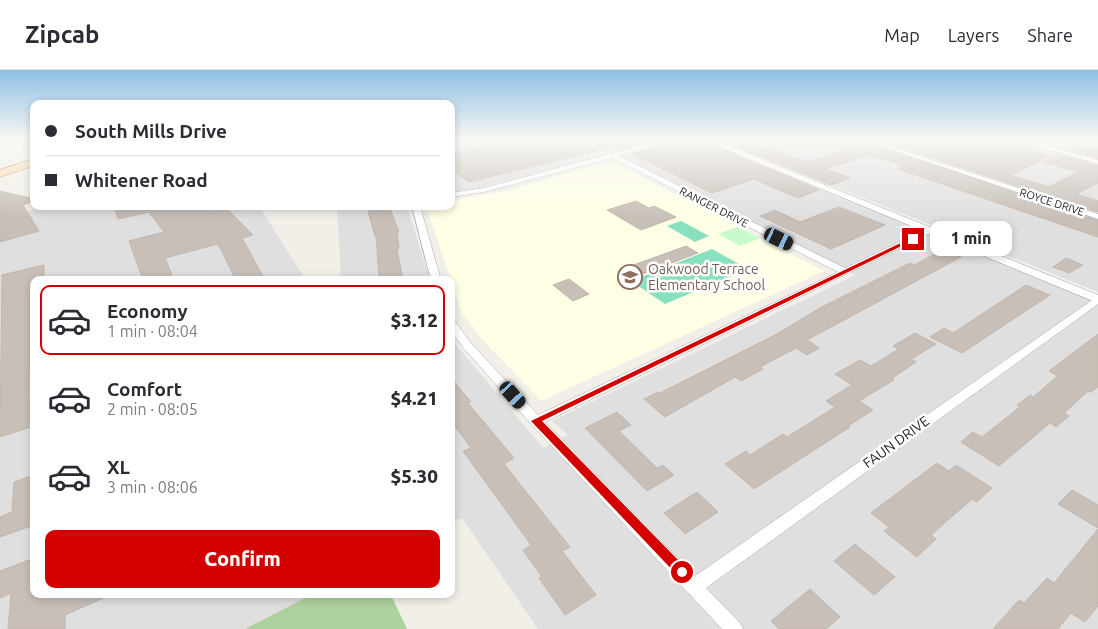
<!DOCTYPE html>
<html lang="en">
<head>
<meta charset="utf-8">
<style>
	body { margin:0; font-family:Ubuntu,sans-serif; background:#f7f7f7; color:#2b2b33; height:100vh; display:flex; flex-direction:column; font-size:19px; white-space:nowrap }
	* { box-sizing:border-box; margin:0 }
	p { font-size:16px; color:#7c7c81 }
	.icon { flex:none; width:28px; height:28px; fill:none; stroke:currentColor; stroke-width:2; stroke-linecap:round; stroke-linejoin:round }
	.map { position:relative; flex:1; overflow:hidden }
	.panel { position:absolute; left:30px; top:206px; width:425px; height:322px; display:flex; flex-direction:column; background:#fff; border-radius:10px; box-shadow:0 2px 8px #0003 }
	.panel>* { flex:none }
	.hud { position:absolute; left:30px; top:30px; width:425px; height:110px; border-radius:10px; box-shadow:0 2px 8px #0003; display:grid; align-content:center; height:110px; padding:0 15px; background:#fff }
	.end { position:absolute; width:22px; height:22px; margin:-11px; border:6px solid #d40000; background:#fff; box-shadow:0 0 0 2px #fff }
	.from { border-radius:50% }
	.bubble { position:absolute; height:35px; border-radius:10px; background:#fff; box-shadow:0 2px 8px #0003; font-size:16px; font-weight:800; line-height:35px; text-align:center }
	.car { position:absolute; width:15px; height:30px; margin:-15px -8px; border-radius:6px; box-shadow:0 0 4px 1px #0007; background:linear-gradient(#222 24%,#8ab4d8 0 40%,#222 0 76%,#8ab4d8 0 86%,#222 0) }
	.hud b { display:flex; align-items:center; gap:18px; height:48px; font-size:19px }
	.hud b+b { border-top:1px solid #e1e1e2 }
	.hud i { width:12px; height:12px; background:#2b2b33 }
	ul { padding:9px 0 0; list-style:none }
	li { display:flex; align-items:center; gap:15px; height:70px; margin:0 10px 8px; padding:0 5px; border:2px solid transparent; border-radius:10px }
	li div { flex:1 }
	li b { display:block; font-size:19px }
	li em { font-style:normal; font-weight:800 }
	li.active { border-color:#d40000 }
	li>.icon { width:45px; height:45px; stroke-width:1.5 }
	.action { display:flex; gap:10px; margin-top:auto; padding:10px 15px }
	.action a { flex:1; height:58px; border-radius:10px; background:#d40000; color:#fff; font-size:20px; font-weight:800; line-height:58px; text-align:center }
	header { display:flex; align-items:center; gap:30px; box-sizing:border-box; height:70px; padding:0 25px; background:#fff; border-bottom:1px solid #e1e1e2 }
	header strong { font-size:24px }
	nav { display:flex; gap:28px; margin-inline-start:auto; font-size:18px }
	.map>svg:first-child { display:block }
	.residential { fill:#e0dfdf }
	.education { fill:#ffffe5 }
	.forest { fill:#add19e }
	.park { fill:#c8facc }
	.pitch { fill:#88e0be }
	.building { fill:#c7bfb8; stroke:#c4b6ab }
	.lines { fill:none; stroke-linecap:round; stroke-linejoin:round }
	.minor-casing { stroke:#a9a9a9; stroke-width:1 }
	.tertiary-casing { stroke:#a9a9a9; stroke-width:1 }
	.primary-casing { stroke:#a06b00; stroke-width:1 }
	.minor { fill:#fff; fill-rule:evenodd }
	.tertiary { fill:#fff; fill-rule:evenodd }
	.primary { fill:#fcd6a4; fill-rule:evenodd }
	.route { fill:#d40000 }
	.labels { text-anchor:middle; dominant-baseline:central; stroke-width:5; stroke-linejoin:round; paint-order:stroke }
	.far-street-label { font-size:11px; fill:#222; stroke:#fff }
	.education-label { font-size:14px; fill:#785e54; stroke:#fff; text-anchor:start }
	.street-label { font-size:14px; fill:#222; stroke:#fff }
</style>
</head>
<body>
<header>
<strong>Zipcab</strong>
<nav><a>Map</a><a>Layers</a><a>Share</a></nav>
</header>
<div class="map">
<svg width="1098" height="559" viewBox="0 0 1098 559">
	<rect width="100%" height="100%" fill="#f2efe9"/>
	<!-- residential -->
	<path class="residential" d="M 451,70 L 659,70 L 485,117 L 451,123 Z
		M 681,70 L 699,70 L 1098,234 L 1098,559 L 538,559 L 462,448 L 451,453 L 451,269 L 543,378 L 568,365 L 552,351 L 856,205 L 621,87 Z
		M 719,70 L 1098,70 L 1098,222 Z
		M 41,136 L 259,136 L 306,210 L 34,210 L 34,525 L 311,525 L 245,559 L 0,559 L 0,153 Z
		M 337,136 L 407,136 L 430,210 L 341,210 Z"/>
	<!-- education -->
	<path class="education" d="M 611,91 L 824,201 L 541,331 L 482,269 L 462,243 L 426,136 L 451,136 L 451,131 L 510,120 Z"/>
	<!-- forest -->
	<path class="forest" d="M 311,525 L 391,525 L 407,559 L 245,559 Z"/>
	<!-- park -->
	<path class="park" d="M 737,157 L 760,168 L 740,176 L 718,164 Z"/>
	<!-- pitch -->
	<path class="pitch" d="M 681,151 L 709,166 L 695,172 L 667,156 Z
		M 712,179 L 748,199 L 665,234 L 631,211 Z"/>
	<!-- building -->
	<path class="building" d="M 508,70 L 655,70 L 621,79 L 615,76 L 469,112 L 451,99 L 451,83 Z
		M 674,70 L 701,70 L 819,120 L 798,128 L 754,109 L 712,123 L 632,84 Z
		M 719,70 L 745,70 L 808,92 L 846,80 L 823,70 L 860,70 L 1098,151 L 1098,167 L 898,99 L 904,96 L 870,85 L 825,99 L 850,108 L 831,115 Z
		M 877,70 L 995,70 L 1051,86 L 1010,105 L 1049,117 L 1078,102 L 1044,92 L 1060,85 L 1098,96 L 1098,113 L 1076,124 L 1098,131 L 1098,142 Z
		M 1078,76 L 1098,80 L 1098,88 L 1069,80 Z
		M 0,121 L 34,129 L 34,131 L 23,135 L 39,161 L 0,172 Z
		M 636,131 L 649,138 L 654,136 L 676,147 L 641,160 L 607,140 Z
		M 114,136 L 206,136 L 207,142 L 225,137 L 253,165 L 242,168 L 265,210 L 236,210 L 218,174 L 165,188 L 174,210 L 146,210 L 145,206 L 142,207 L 129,171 L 164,162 L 149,142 L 118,149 Z
		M 371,136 L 389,136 L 399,162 L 397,163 L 399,178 L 397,179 L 403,210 L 381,210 L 379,207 L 376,166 L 375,166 L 368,141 L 371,140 Z
		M 839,137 L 885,155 L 831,179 L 760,146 L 775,140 L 800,152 Z
		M 686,176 L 698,183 L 640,205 L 628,197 Z
		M 943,180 L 961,187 L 807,270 L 819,278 L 807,285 L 796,278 L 760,297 L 763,299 L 741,311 L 735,307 L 665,347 L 644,329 L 658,322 L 660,323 L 775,265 L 820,238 L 910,193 L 914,195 Z
		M 1066,188 L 1083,195 L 1069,203 L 1053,197 Z
		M 44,195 L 44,210 L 34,210 L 34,213 L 30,214 L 29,330 L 34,328 L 34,356 L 0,367 L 2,205 Z
		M 569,209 L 589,224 L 573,231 L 553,215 Z
		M 1026,215 L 1050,225 L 962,283 L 930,267 L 944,258 L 953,263 Z
		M 915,263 L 936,274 L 911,289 L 916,292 L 891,309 L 894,310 L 859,331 L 873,340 L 848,356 L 850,357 L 754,419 L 725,394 L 746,381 L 750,385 L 783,364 L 787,367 L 835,337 L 826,331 L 852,315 L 835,304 L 860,290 L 871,296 L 899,279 L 893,276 Z
		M 1098,264 L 1098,317 L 1091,322 L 1088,321 L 1064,343 L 1069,346 L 1056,357 L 1050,353 L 999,396 L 961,372 L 973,362 L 982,367 L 1020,337 L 1017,335 L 1030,325 L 1033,327 L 1058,306 L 1049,301 Z
		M 451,308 L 471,332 L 468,333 L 514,388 L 504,394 L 570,477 L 562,481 L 596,525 L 565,545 L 539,508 L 542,507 L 523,480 L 531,475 L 463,381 L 471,378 L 451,351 Z
		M 617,342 L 631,355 L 619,361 L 657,398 L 663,395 L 674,405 L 647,421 L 585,358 Z
		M 937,393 L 949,401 L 956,395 L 992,418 L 977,432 L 972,429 L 931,465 L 936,469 L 917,487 L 884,461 L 889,457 L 871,443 Z
		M 34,405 L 34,455 L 0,467 L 0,447 L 12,442 L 14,412 Z
		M 1072,420 L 1098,435 L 1098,458 L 1058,434 Z
		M 697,422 L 718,442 L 685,464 L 664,443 Z
		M 1098,459 L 1098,536 L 1085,552 L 1071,543 L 1058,559 L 993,559 L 1019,530 L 1024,533 L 1047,508 L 1054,513 Z
		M 855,474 L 895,507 L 874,525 L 834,491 Z
		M 34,488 L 34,525 L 110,525 L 65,545 L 65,559 L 8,559 L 11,523 L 0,528 L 0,501 Z
		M 810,519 L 840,547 L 826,559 L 779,559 L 771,551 Z"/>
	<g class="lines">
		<defs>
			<path id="minor" d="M 471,70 L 482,70 L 451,78 L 451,74 Z
				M 662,70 L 672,70 L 619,86 L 845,198 L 927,159 L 933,159 L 934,161 L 545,352 L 695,506 L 1098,226 L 1098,234 L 706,518 L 740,553 L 743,559 L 722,559 L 531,354 L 463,277 L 451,261 L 451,250 L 455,251 L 471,273 L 538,345 L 838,202 L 612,88 L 484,122 L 451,127 L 451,123 L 484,118 Z
				M 862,70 L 871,70 L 1098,144 L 1098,149 Z
				M 1016,70 L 1026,70 L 1098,90 L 1098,94 Z
				M 412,136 L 420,136 L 441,210 L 431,210 Z"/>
			<path id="tertiary" d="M 703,70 L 714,70 L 1098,225 L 1098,233 Z"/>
			<path id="primary" d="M 34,89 L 34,96 L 0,107 L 0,100 Z"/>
		</defs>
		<!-- minor casing -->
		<use href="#minor" class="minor-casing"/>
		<!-- tertiary casing -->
		<use href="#tertiary" class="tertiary-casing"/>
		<!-- primary casing -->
		<use href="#primary" class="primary-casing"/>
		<!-- minor -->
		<use href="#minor" class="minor"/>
		<!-- tertiary -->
		<use href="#tertiary" class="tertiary"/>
		<!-- primary -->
		<use href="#primary" class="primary"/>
	</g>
	<!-- sky -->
	<linearGradient id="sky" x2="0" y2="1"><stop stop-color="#8fc0e4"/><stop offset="0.47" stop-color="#f9f8f5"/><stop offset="1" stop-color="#f9f8f5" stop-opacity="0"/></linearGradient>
	<rect width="1098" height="148" fill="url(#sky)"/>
	<!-- route -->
	<path class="route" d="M 911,168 L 916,169 L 542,351 L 686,498 L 686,506 L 678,506 L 531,351 Z"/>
	<!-- icons -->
	<defs>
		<symbol id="school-ring" viewBox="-11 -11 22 22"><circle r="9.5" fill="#fff" stroke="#8d6e63" stroke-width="1.5"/><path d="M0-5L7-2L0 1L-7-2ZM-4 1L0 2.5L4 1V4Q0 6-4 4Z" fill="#8d6e63"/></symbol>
	</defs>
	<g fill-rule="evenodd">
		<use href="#school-ring" x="616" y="193" width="28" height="28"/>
	</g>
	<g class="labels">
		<!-- far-street labels -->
		<g class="far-street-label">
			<text transform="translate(1052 132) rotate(18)">ROYCE DRIVE</text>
			<text transform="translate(714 137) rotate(27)">RANGER DRIVE</text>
		</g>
		<!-- education labels -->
		<g class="education-label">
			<text x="648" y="199">Oakwood Terrace<tspan x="648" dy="16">Elementary School</tspan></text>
		</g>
		<!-- street labels -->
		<g class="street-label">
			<text transform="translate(896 372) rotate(-36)">FAUN DRIVE</text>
		</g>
	</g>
</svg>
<i class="end from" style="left:682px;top:502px"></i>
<i class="end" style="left:913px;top:169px"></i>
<div class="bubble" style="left:930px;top:151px;width:82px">1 min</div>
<i class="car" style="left:779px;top:169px;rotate:116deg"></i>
<i class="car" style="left:513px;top:325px;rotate:138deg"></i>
<div class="hud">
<b><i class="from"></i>South Mills Drive</b>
<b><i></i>Whitener Road</b>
</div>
<section class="panel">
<ul>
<li class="active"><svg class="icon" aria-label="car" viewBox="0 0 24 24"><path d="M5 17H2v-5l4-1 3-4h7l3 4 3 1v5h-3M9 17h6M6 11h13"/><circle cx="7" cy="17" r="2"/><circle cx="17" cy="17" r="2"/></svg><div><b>Economy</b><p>1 min · 08:04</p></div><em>$3.12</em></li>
<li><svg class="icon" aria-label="car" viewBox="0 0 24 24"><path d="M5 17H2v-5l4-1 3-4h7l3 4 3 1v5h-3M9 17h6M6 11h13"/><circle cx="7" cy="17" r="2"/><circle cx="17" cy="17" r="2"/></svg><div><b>Comfort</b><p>2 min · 08:05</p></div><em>$4.21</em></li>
<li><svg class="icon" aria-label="car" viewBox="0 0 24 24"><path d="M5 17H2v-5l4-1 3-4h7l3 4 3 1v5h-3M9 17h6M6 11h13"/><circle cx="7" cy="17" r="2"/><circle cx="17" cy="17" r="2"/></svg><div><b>XL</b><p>3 min · 08:06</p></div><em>$5.30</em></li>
</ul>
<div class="action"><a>Confirm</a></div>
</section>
</div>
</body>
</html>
